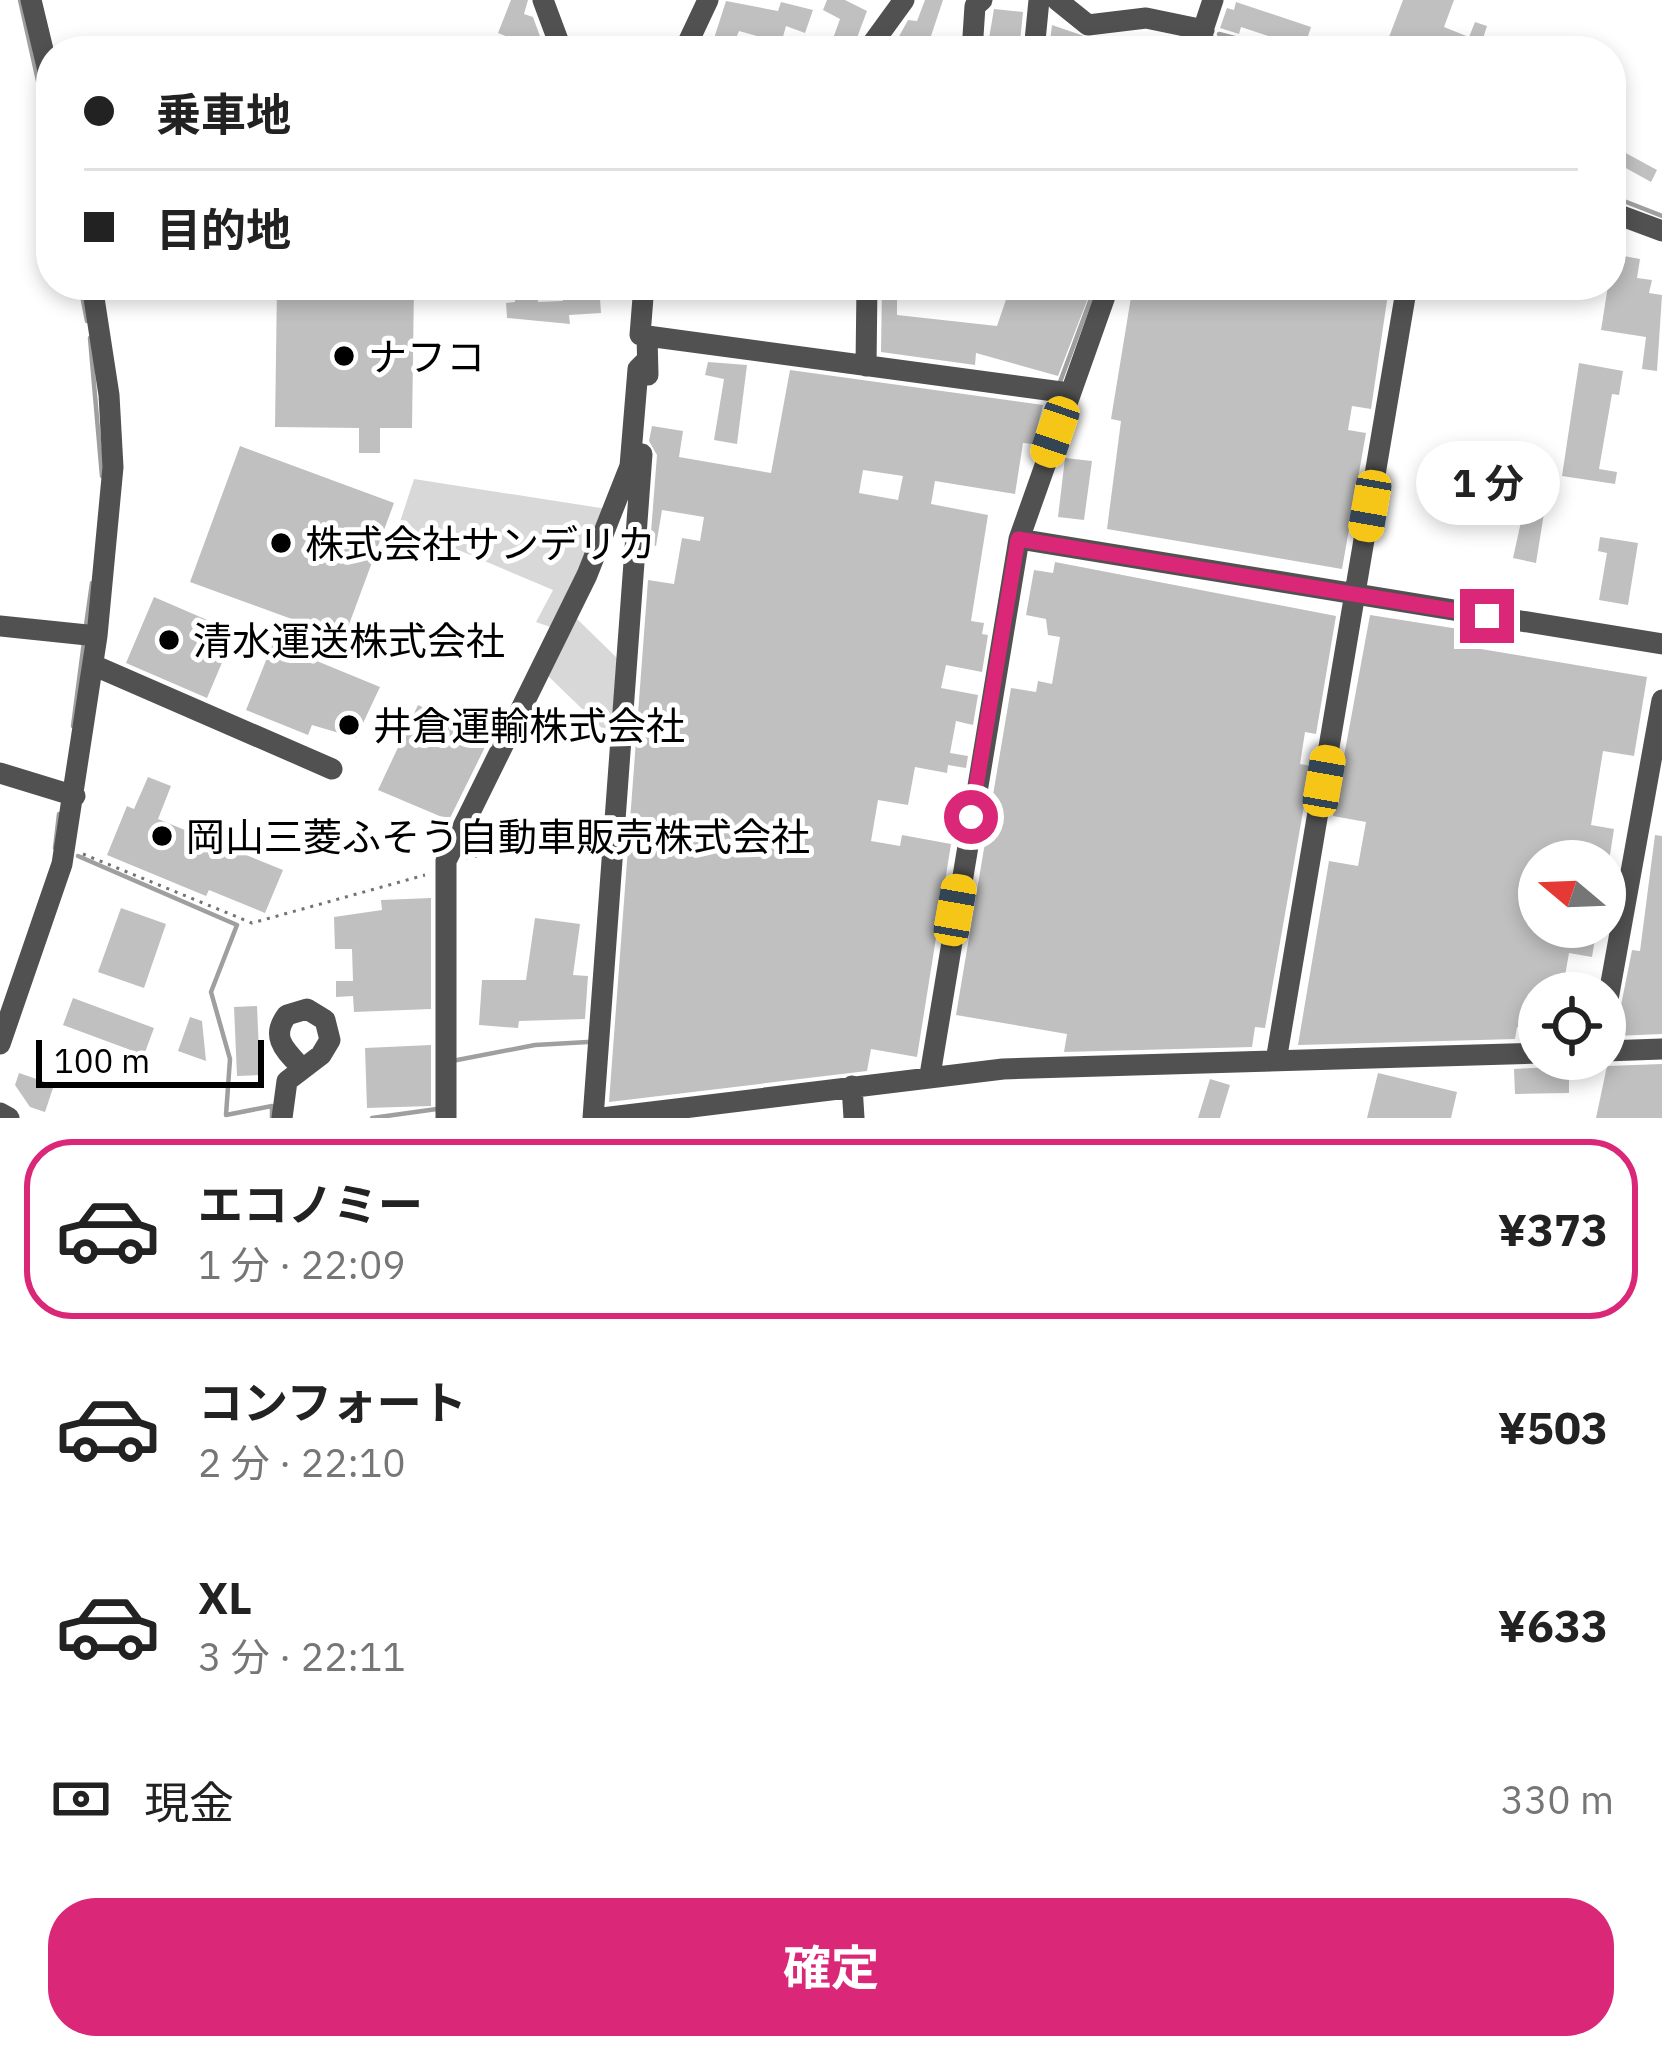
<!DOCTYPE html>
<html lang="ja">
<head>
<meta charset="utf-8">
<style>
	body { margin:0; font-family:"IBM Plex Sans","Noto Sans JP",sans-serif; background:#f6f6f6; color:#222; height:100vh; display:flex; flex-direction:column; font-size:45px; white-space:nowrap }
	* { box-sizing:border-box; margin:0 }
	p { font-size:39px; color:#767676 }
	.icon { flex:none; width:66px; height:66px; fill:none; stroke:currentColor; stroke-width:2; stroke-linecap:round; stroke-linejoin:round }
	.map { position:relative; height:1118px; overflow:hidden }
	.drawer { display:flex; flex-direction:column; background:#fff; flex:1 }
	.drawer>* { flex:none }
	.hud { position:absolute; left:36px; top:36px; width:1590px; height:264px; border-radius:48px; box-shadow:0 6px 18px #0003; display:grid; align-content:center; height:264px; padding:0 48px; background:#fff }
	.needle { width:78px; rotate:289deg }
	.fabs { position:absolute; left:1518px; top:840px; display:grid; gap:24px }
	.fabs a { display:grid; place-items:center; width:108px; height:108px; border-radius:50%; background:#fff; box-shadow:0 6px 18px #0003; font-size:60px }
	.scale { position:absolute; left:36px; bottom:30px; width:228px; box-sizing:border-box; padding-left:12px; border:6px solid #000; border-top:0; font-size:33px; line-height:42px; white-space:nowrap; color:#000; -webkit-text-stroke:9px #fff; paint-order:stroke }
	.end { position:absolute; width:54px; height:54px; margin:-27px; border:15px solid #db2777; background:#fff; box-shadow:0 0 0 6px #fff }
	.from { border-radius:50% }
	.bubble { position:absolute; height:84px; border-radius:42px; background:#fff; box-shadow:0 6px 18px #0003; font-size:39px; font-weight:700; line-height:84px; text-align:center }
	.car { position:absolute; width:36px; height:72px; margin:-36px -18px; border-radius:15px; box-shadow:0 0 9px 3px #0007; background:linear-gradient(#f5c518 24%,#345 0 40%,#f5c518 0 76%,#345 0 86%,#f5c518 0) }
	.hud b { display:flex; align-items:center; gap:42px; height:114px; font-size:45px }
	.hud b+b { border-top:3px solid #e0e0e0 }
	.hud i { width:30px; height:30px; background:#222 }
	ul { padding:21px 0 0; list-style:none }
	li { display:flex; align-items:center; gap:36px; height:180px; margin:0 24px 18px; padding:0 24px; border:6px solid transparent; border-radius:48px }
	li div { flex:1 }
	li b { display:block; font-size:45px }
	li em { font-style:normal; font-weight:700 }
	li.active { border-color:#db2777 }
	li>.icon { width:108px; height:108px; stroke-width:1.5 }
	.pay { display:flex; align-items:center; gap:30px; height:132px; padding:0 48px; font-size:45px }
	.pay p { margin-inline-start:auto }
	.primary-button { display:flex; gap:24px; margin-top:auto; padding:24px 48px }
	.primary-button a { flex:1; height:138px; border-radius:48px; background:#db2777; color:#fff; font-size:48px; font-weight:700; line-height:138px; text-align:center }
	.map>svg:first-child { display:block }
	.green { fill:#d8d8d8 }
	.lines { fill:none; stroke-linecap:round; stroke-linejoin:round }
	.stream { stroke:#9f9f9f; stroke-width:4.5 }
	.building { fill:#c0c0c0; fill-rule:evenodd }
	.path { stroke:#737373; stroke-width:3; stroke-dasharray:3 6; stroke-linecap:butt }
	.minor { stroke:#515151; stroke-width:21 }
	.route { stroke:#db2777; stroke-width:15 }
	.poi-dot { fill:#000; stroke:#fff; stroke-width:4.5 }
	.labels { text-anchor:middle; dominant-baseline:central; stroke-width:10; stroke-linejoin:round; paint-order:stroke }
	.poi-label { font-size:39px; fill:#000; stroke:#fff; text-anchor:start }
</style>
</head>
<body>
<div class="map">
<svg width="1662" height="1118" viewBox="0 0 1662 1118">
	<rect width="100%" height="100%" fill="#fff"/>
	<!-- green -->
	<path class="green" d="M 414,479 L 607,509 L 556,629 L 536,622 L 553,590 L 399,525 Z
		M 571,613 L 617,658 L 611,737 L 543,671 Z"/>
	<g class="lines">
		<!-- stream -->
		<path class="stream" d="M 20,0 L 51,139
			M 1219,34 L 1286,51
			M 1182,51 L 1188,34
			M 1611,196 L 1662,216
			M 80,285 L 87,321
			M 90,338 L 102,476
			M 1060,382 L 1096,285
			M 86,625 L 92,583
			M 73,726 L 84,642
			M 55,848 L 59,814
			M 78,856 L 237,925 L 211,992 L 230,1059 L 226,1115 L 272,1106 L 272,1118
			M 452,1061 L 535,1045 L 588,1042
			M 372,1118 L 437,1109"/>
	</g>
	<!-- building -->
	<path class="building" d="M 511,0 L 528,0 L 524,14 L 533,17 L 541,39 L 538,49 L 498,33 Z
		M 827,0 L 845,0 L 867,11 L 852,51 L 831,44 L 840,19 L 823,10 Z
		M 925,0 L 943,0 L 927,48 L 891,51 L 908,20 L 917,21 Z
		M 1403,0 L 1454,0 L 1444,27 L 1469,37 L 1475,22 L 1487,26 L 1479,51 L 1426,51 L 1389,37 Z
		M 726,1 L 778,11 L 781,2 L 813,10 L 805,33 L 786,26 L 779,51 L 760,51 L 764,38 L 739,31 L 731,51 L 710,51 Z
		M 1236,2 L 1311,27 L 1304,48 L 1241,27 L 1239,34 L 1220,28 L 1227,8 L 1234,10 Z
		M 994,9 L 1023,12 L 1019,51 L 987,50 Z
		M 1052,25 L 1116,47 L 1118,37 L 1142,37 L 1140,51 L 1049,51 Z
		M 1611,145 L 1657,170 L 1651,182 L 1624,167 L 1620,176 L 1611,171 Z
		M 1613,254 L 1640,259 L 1637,278 L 1652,280 L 1649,293 L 1662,295 L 1657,371 L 1642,369 L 1646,337 L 1601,330 Z
		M 277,285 L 414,285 L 412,428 L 380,428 L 380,453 L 359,453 L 359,428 L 275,427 Z
		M 515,285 L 537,285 L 538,302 L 563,301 L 562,285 L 586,285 L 586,298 L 600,298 L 601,313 L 569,315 L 570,324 L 507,318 L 506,303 L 515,302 Z
		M 1011,285 L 1093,285 L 1058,376 L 976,353 L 975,365 L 881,352 L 882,286 L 897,286 L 897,315 L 997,326 Z
		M 1133,285 L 1389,287 L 1371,409 L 1352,406 L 1348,430 L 1366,433 L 1342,569 L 1107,529 L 1121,421 L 1111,419 Z
		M 708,362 L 747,365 L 737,444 L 714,440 L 724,379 L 705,375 Z
		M 1579,363 L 1623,371 L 1619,395 L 1612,394 L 1599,469 L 1617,472 L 1615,484 L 1562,476 Z
		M 790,370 L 1043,405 L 1033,444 L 1023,443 L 1015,494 L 935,481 L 931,504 L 988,515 L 971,621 L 984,623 L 982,634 L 988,635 L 982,672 L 946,665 L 941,688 L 978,695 L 973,725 L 956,721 L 950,753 L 968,756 L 966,768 L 948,765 L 947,773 L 915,767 L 908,805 L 878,800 L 871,841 L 900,846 L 902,835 L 951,844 L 917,1057 L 871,1049 L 867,1071 L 609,1102 L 648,580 L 674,584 L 682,538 L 700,541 L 704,517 L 662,510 L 656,546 L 650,545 L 657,455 L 649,441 L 652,426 L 683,431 L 679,457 L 771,473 ZM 863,470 L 903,476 L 898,500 L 859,493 Z
		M 240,446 L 394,503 L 344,638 L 190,582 Z
		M 1065,458 L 1092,461 L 1084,520 L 1058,517 Z
		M 1484,465 L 1550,476 L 1536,563 L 1513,558 L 1524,508 L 1478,497 Z
		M 1600,537 L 1638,543 L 1628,605 L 1599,600 L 1607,553 L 1598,551 Z
		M 1055,562 L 1336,616 L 1316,734 L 1305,732 L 1300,764 L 1311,766 L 1265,1028 L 1255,1027 L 1252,1047 L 1064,1052 L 1067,1034 L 956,1015 L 1011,688 L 1036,692 L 1038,681 L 1052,684 L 1060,637 L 1048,635 L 1046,619 L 1026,615 L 1034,570 L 1053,573 Z
		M 154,597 L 235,632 L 207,698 L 126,663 Z
		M 1370,615 L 1484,633 L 1481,649 L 1647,677 L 1634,756 L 1603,751 L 1591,825 L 1614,829 L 1609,861 L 1539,861 L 1539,927 L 1597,927 L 1592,957 L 1569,953 L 1562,993 L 1543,989 L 1535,1030 L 1517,1027 L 1515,1039 L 1298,1045 L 1329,861 L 1358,866 L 1366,822 L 1333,816 Z
		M 273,643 L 380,687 L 356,738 L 312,725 L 308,735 L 246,710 Z
		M 418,705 L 489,739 L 449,820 L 378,790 Z
		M 148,777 L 171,786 L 158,819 L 283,870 L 265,913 L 209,890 L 206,896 L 107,855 L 127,806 L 134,809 Z
		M 1655,835 L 1662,836 L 1662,1034 L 1615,1036 L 1632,950 L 1640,951 Z
		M 431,898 L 431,1009 L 354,1012 L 353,996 L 336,997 L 336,981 L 353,981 L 352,949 L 335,949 L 334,917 L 382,910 L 381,900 Z
		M 121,908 L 166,924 L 144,988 L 98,972 Z
		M 535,918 L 580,924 L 573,975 L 588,976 L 585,1019 L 519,1021 L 518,1028 L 479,1025 L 482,980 L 526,980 Z
		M 73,998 L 154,1028 L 144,1055 L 63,1025 Z
		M 257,1006 L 260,1075 L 237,1076 L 234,1007 Z
		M 190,1017 L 202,1021 L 206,1061 L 178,1051 Z
		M 431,1045 L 431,1106 L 367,1108 L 365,1048 Z
		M 1662,1064 L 1662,1118 L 1596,1118 L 1607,1066 Z
		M 1569,1066 L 1569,1093 L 1515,1094 L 1514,1069 Z
		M 19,1073 L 54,1085 L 45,1112 L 30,1107 L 15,1085 Z
		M 1378,1073 L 1457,1092 L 1451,1118 L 1367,1118 Z
		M 1210,1079 L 1230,1085 L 1220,1118 L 1198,1118 Z"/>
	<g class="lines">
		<!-- path -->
		<path class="path" d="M 83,854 L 252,923 L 425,875
			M 466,858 L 598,831"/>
		<!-- minor -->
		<path class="minor" d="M 31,0 L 51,83
			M 543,0 L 562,51
			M 1057,0 L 1088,25 L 1146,18 L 1204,30
			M 1199,43 L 1230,51
			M 684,51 L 708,0
			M 867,51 L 904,0
			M 972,51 L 975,6 L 982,0
			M 1034,51 L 1039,0
			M 1196,51 L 1213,0
			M 1611,212 L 1662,231
			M 644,285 L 640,335 L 1069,393
			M 647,336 L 648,375
			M 866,366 L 867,285
			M 1019,539 L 1662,644
			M 0,626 L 97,636
			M 93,665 L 332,769
			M 0,773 L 75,796
			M 1605,1016 L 1662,700
			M 0,1044 L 62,864 L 97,636 L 113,467 L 109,395 L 92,285
			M 1605,1051 L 1662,1049
			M 1276,1061 L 1407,285
			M 930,1075 L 1019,539 L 1109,285
			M 852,1086 L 854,1118
			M 0,1113 L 9,1118
			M 282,1118 L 287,1081 L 321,1055 L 330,1040 L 325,1020 L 307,1009 L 287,1015 C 270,1037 285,1050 300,1066
			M 446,1118 L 446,861 L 587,575 L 630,466 L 638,369 L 644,363
			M 593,1118 L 642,454
			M 602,1118 L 1003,1069 L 1539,1053"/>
	</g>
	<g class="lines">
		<!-- route -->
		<path class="route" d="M 971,817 L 1018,539 L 1487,616"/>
	</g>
	<!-- markers -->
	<g class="poi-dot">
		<circle cx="344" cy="356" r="12"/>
		<circle cx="281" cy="543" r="12"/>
		<circle cx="169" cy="640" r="12"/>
		<circle cx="349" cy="725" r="12"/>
		<circle cx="162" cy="836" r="12"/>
	</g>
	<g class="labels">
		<!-- poi labels -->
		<g class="poi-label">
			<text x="368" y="356">ナフコ</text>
			<text x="305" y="543">株式会社サンデリカ</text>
			<text x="193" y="640">清水運送株式会社</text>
			<text x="373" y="725">井倉運輸株式会社</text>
			<text x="186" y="836">岡山三菱ふそう自動車販売株式会社</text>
		</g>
	</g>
</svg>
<div class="fabs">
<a><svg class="needle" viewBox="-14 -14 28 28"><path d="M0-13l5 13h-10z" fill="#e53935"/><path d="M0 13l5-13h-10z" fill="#767676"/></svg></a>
<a><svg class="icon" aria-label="locate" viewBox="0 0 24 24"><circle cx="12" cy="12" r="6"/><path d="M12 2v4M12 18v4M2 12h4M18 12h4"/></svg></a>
</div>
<div class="scale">100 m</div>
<i class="end from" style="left:971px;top:817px"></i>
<i class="end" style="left:1487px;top:616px"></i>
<div class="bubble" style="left:1416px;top:441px;width:144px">1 分</div>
<i class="car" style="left:1055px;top:432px;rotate:199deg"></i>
<i class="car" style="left:1370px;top:506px;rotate:190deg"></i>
<i class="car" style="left:1324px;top:781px;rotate:10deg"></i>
<i class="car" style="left:955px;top:910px;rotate:10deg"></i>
<div class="hud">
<b><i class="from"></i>乗車地</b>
<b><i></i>目的地</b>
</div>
</div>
<section class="drawer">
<ul>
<li class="active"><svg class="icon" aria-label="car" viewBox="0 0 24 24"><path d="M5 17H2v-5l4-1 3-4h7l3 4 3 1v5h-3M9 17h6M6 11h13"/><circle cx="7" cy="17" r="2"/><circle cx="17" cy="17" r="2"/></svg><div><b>エコノミー</b><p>1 分 · 22:09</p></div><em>¥373</em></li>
<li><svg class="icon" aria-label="car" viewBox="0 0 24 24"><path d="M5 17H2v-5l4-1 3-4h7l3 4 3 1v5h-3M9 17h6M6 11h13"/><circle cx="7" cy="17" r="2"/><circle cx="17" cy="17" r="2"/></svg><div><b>コンフォート</b><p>2 分 · 22:10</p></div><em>¥503</em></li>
<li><svg class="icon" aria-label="car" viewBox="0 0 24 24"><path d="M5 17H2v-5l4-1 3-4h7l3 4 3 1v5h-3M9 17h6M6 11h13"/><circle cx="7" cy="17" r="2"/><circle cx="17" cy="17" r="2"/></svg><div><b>XL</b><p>3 分 · 22:11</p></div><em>¥633</em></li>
</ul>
<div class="pay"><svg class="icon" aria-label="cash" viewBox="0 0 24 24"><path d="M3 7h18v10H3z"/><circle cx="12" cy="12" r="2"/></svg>現金<p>330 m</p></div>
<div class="primary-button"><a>確定</a></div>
</section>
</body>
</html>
